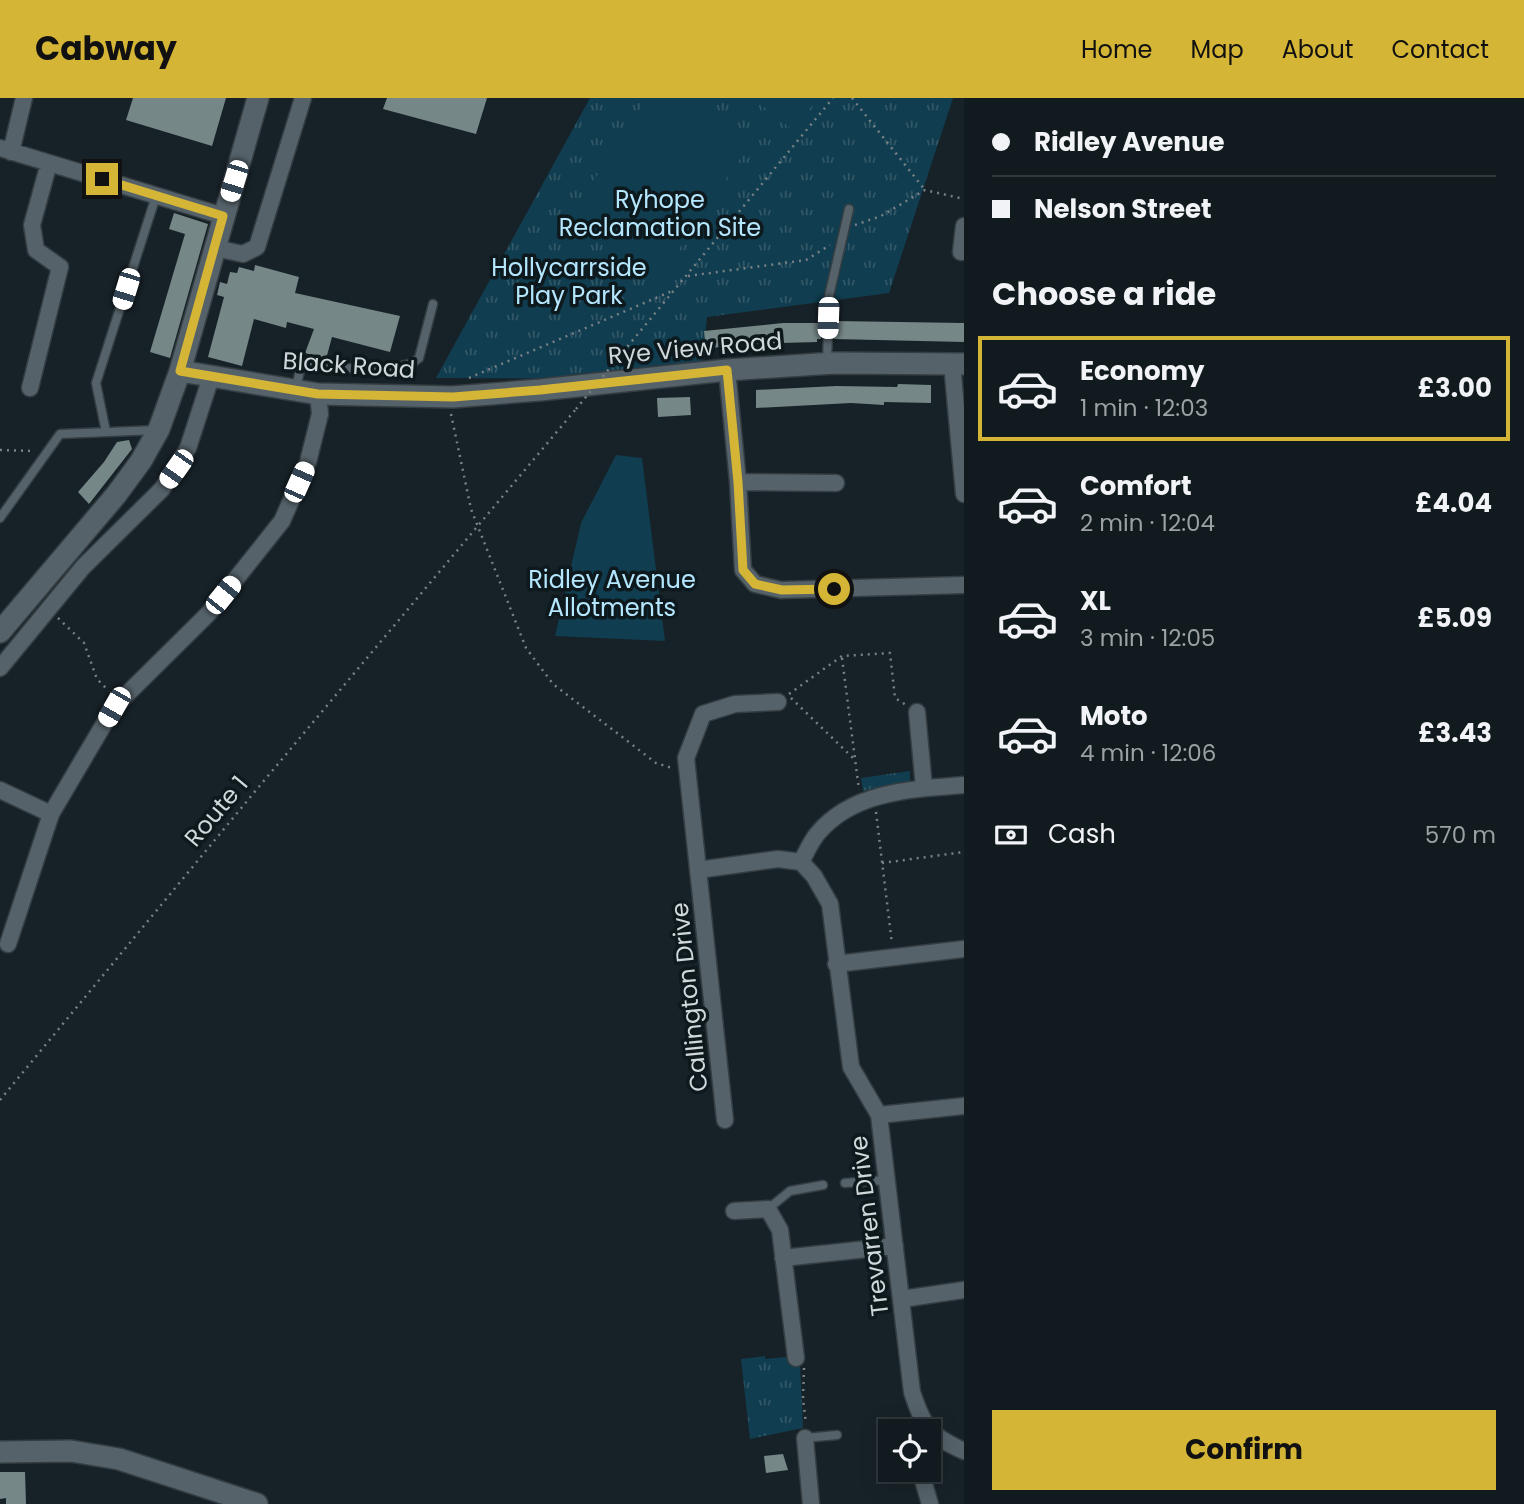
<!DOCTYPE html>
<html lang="en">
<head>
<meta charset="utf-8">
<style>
	body { margin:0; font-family:Poppins,sans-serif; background:#1a2327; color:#f1f3f6; height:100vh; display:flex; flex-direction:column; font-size:26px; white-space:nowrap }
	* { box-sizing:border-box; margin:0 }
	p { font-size:23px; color:#9ca1a4 }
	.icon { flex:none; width:38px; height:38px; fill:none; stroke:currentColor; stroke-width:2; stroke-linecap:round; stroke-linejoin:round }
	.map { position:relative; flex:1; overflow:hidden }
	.panel { display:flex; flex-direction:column; background:#111a1e; width:560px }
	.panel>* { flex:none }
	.banner { display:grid; align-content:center; height:154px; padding:0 28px; background:#111a1e }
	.tools { position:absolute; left:878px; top:1321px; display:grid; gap:14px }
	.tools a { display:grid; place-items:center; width:63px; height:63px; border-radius:0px; background:#111a1e; box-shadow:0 4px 18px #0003,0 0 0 2px #30383c; font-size:35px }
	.end { position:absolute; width:32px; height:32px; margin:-16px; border:9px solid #d5b535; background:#111; box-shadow:0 0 0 4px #111 }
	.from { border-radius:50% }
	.car { position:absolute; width:21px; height:42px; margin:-21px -10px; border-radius:9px; box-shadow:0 0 5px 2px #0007; background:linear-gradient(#fff 24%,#345 0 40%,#fff 0 76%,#345 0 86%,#fff 0) }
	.banner b { display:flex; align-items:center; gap:24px; height:66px; font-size:26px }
	.banner b+b { border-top:2px solid #30383c }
	.banner i { width:18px; height:18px; background:#f1f3f6 }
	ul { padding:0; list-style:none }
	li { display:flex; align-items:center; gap:21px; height:105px; margin:0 14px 10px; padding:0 14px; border:4px solid transparent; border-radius:0px }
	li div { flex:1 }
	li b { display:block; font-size:26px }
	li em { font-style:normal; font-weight:700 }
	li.active { border-color:#d5b535 }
	li>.icon { width:63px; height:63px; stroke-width:1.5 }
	h2 { padding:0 28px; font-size:32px; line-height:84px }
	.pay { display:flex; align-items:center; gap:18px; height:77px; padding:0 28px; font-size:26px }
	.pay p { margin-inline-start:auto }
	.primary-button { display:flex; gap:14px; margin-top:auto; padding:14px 28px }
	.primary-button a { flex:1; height:80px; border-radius:0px; background:#d5b535; color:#111; font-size:28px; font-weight:700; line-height:80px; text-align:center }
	header { display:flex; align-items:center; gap:42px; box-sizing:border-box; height:98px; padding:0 35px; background:#d5b535; color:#111 }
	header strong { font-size:33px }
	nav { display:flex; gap:38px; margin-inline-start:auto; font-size:24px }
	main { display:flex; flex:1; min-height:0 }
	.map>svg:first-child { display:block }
	.grass { fill:url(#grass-tufts) }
	.garden { fill:#103d4f }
	.building { fill:#768788 }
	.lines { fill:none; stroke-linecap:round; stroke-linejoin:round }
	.lane-casing { stroke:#343d41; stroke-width:11 }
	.street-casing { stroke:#343d41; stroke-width:19 }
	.secondary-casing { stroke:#343d41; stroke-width:24 }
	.path { stroke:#788186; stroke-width:2.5; stroke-dasharray:2 5; stroke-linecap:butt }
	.lane { stroke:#556269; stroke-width:8 }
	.street { stroke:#556269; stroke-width:16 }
	.secondary { stroke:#556269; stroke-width:21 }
	.path-bridge { stroke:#788186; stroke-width:2.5; stroke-dasharray:2 5; stroke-linecap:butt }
	.route { stroke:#d5b535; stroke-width:9 }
	.labels { text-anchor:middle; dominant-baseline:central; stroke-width:7; stroke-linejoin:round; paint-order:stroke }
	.park-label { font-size:24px; fill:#b4e6fe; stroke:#0e191e }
	.street-label { font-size:24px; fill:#d0d8db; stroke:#0e191e }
</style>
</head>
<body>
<header>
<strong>Cabway</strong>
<nav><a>Home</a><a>Map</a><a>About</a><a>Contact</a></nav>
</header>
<main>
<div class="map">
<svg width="964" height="1406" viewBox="0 0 964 1406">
	<defs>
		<pattern id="grass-tufts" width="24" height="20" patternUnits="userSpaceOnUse" patternTransform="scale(1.75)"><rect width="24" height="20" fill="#103d4f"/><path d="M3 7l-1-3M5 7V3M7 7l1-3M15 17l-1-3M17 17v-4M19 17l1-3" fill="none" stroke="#325868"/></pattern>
	</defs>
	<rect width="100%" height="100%" fill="#172228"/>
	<!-- grass -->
	<path class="grass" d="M 590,0 L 953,0 L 889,195 L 707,219 L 701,275 L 641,281 L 436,280 Z
		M 910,673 L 910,685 L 863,693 L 861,680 Z
		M 765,1258 L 765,1261 L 786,1259 L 791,1265 L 800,1265 L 803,1330 L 750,1341 L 741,1261 Z"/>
	<!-- garden -->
	<path class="garden" d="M 647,0 L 692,0 L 753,41 L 661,178 L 569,121 Z
		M 753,0 L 818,0 L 793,32 Z
		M 616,357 L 642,360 L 665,543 L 555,538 L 581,425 Z"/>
	<!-- building -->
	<path class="building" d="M 133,0 L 226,0 L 212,48 L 126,22 Z
		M 387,0 L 487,0 L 476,36 L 383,11 Z
		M 174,115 L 208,126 L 170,260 L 150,254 L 185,136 L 169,131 Z
		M 255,167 L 299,179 L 295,195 L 400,218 L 390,254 L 332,239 L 326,261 L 305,255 L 314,231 L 287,224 L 286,230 L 254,221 L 242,268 L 208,259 L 224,199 L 217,197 L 220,184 L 227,186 L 230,174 L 237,175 L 239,169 L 254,173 Z
		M 835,223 L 964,225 L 964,244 L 834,241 Z
		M 783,225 L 822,225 L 821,241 L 817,241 L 817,244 L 739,246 L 706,251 L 704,233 Z
		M 898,286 L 931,287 L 931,305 L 884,304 L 884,307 L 851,305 L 756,310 L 756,292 L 836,288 L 897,289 Z
		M 690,299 L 691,317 L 658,319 L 657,300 Z
		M 129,342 L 132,351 L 89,406 L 78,394 L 104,364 L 117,344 Z
		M 783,1356 L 788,1372 L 766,1375 L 764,1358 Z
		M 0,1374 L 25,1374 L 26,1406 L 6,1406 L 6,1400 L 0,1401 Z"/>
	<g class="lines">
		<defs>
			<path id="lane" d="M 827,265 L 829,198 L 849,111
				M 296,290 L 301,268 C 327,268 400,278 419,260 L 433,206
				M 106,334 L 96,285 L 156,98
				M 0,420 L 60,336 L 157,332
				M 845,1085 L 886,1082
				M 768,1111 L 790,1093 L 823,1087
				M 805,1340 L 837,1337"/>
			<path id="street" d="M 0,50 L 223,118
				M 11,54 L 24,0
				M 215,150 L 243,156 L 257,149 L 303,0
				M 961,154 L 964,128
				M 952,266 L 964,396
				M 727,272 L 738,384 L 743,472 L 755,486 L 781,492 L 964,487
				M 30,290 L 60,169 L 36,152 L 32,127 L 49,65
				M 738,384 L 836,385
				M 0,570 L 83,469 L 162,391 L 188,350 L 211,279
				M 917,614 L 924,690
				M 0,692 L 51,716 L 114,609 L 208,516 L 282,423 L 308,364 L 320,316 L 318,296
				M 801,764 C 806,755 811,743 818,735 C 853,693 913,691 964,687
				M 698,772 L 778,761 L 801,764 L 814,778 L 830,806 L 851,969 L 879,1017 L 912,1294 C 924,1330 929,1337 964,1353
				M 8,846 L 51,716
				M 836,866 L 964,851
				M 879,1017 L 964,1008
				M 725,1022 L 686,660 L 703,616 L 735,606 L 778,604
				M 734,1113 L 768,1111 L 780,1132 L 796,1260
				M 783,1160 L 895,1148
				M 902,1201 L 964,1192
				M 805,1340 L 811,1406
				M 920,1372 L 930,1406"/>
			<path id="secondary" d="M 180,273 L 318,296 L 453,299 L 540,292 L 727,272 L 834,265 L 964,266
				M 0,534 L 116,397 L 141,363 L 159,331 L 180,273 L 258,0
				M 0,1354 L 71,1353 L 119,1361 L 257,1406"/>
		</defs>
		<!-- lane casing -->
		<use href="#lane" class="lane-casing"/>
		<!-- street casing -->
		<use href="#street" class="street-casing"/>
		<!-- secondary casing -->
		<use href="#secondary" class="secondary-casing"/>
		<!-- path -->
		<path class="path" d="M 852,0 L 925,92
			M 855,127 L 881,118 L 925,92 L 964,101
			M 688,178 L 806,162 L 830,147
			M 623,254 L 833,0
			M 469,280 L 672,193
			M 451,316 L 471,411 L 526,550 L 553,586 L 656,665 L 672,670
			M 0,352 L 34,353
			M 58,520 L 84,545 L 97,581 L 109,593
			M 842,560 L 859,692
			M 789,596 L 842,558 L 890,555 L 895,600 L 906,607
			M 791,600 L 854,661
			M 876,714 L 892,846
			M 882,765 L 964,754
			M 0,1002 L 257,691 L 576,311
			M 804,1270 L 803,1301 L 806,1326"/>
		<!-- lane -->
		<use href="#lane" class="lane"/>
		<!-- street -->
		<use href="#street" class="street"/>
		<!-- secondary -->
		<use href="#secondary" class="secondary"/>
		<!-- path-bridge -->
		<path class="path-bridge" d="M 576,311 L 623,254"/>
	</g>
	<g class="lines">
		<!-- route -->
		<path class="route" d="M 102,81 L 223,118 L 180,273 L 318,296 L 453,299 L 540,292 L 727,272 L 738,384 L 743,472 L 755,486 L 782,492 L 834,491"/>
	</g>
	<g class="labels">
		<!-- park labels -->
		<g class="park-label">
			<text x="660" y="101">Ryhope<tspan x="660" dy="28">Reclamation Site</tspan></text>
			<text x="569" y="169">Hollycarrside<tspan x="569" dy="28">Play Park</tspan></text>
			<text x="612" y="481">Ridley Avenue<tspan x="612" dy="28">Allotments</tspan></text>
		</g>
		<!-- street labels -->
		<g class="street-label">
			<text transform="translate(695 250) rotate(-5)">Rye View Road</text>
			<text transform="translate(349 267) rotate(4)">Black Road</text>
			<text transform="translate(216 713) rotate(-50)">Route 1</text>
			<text transform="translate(689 899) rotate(-96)">Callington Drive</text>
			<text transform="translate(869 1128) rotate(-97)">Trevarren Drive</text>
		</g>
	</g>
</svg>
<div class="tools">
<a><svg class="icon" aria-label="locate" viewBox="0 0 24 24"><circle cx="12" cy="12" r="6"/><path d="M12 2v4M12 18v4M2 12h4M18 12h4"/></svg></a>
</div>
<i class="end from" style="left:834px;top:491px"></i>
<i class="end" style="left:102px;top:81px"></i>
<i class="car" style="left:234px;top:83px;rotate:197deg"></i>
<i class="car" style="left:126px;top:191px;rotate:197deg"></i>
<i class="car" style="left:828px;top:220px;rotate:182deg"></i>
<i class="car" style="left:176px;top:371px;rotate:215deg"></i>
<i class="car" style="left:299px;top:384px;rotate:24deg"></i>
<i class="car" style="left:223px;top:497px;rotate:39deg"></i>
<i class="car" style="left:114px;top:609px;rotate:210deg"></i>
</div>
<section class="panel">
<div class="banner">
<b><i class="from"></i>Ridley Avenue</b>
<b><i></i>Nelson Street</b>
</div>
<h2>Choose a ride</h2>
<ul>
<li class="active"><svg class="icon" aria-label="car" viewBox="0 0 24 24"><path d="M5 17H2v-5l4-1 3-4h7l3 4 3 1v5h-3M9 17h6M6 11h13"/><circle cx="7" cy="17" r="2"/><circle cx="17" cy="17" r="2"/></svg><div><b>Economy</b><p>1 min · 12:03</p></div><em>£3.00</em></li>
<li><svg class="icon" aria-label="car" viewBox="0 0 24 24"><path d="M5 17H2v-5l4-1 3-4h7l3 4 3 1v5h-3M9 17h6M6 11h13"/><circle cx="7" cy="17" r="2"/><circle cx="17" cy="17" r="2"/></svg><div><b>Comfort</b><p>2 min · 12:04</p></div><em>£4.04</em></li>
<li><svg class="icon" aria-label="car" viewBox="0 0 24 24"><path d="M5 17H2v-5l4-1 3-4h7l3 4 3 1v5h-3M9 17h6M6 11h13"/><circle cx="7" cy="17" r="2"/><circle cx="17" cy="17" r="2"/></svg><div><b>XL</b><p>3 min · 12:05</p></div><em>£5.09</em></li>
<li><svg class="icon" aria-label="car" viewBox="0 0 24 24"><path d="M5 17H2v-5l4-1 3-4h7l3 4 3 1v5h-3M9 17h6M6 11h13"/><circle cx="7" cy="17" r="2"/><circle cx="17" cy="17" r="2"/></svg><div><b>Moto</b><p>4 min · 12:06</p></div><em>£3.43</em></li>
</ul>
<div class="pay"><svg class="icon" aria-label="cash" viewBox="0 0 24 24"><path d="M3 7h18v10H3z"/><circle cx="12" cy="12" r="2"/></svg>Cash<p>570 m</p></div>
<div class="primary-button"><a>Confirm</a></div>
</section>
</main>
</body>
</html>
